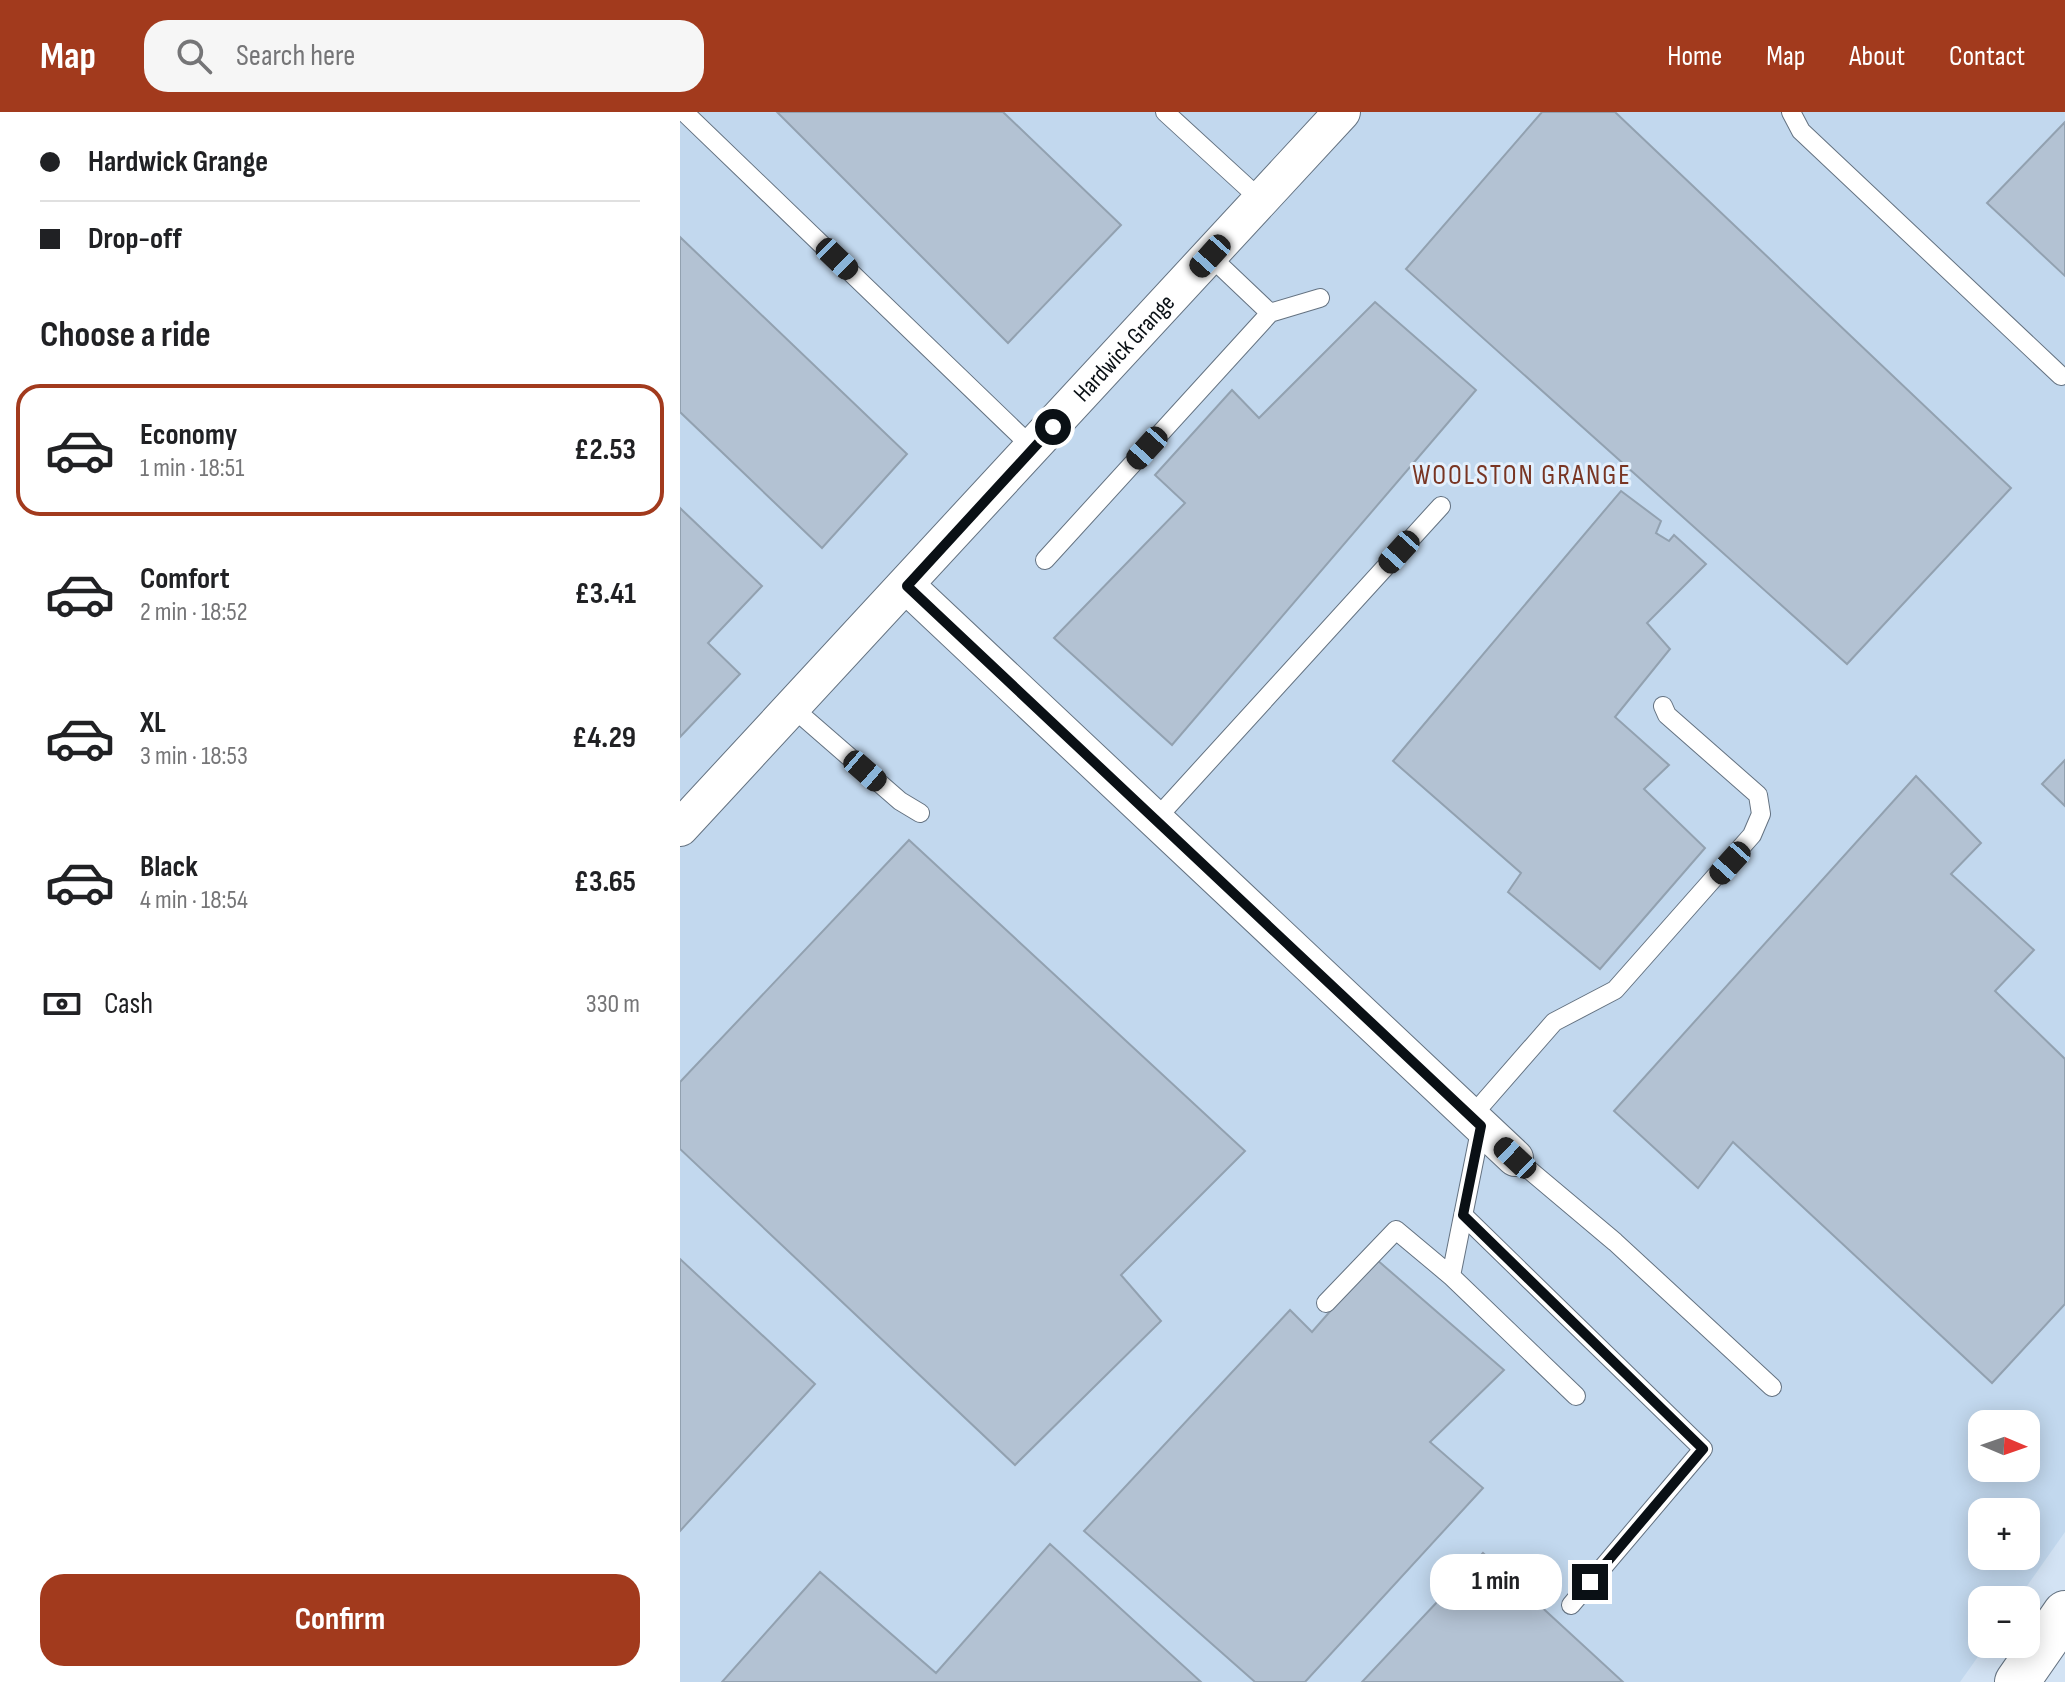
<!DOCTYPE html>
<html lang="en">
<head>
<meta charset="utf-8">
<style>
	body { margin:0; font-family:"Sofia Sans Condensed",sans-serif; background:#f6f6f6; color:#202124; height:100vh; display:flex; flex-direction:column; font-size:30px; white-space:nowrap }
	* { box-sizing:border-box; margin:0 }
	p { font-size:26px; color:#757577 }
	.icon { flex:none; width:44px; height:44px; fill:none; stroke:currentColor; stroke-width:2; stroke-linecap:round; stroke-linejoin:round }
	.map { position:relative; flex:1; overflow:hidden }
	.drawer { display:flex; flex-direction:column; background:#fff; width:680px }
	.drawer>* { flex:none }
	.top-card { display:grid; align-content:center; height:176px; padding:0 40px; background:#fff }
	.needle { width:52px; rotate:92deg }
	.tools { position:absolute; left:1288px; top:1298px; display:grid; gap:16px }
	.tools a { display:grid; place-items:center; width:72px; height:72px; border-radius:16px; background:#fff; box-shadow:0 4px 20px #0003; font-size:40px }
	.end { position:absolute; width:36px; height:36px; margin:-18px; border:10px solid #0a1015; background:#fff; box-shadow:0 0 0 4px #fff }
	.from { border-radius:50% }
	.bubble { position:absolute; height:56px; border-radius:24px; background:#fff; box-shadow:0 4px 20px #0003; font-size:26px; font-weight:700; line-height:56px; text-align:center }
	.car { position:absolute; width:24px; height:48px; margin:-24px -12px; border-radius:10px; box-shadow:0 0 6px 2px #0007; background:linear-gradient(#222 24%,#8ab4d8 0 40%,#222 0 76%,#8ab4d8 0 86%,#222 0) }
	.top-card b { display:flex; align-items:center; gap:28px; height:76px; font-size:30px }
	.top-card b+b { border-top:2px solid #e0e0e0 }
	.top-card i { width:20px; height:20px; background:#202124 }
	ul { padding:0; list-style:none }
	li { display:flex; align-items:center; gap:24px; height:132px; margin:0 16px 12px; padding:0 24px; border:4px solid transparent; border-radius:24px }
	li div { flex:1 }
	li b { display:block; font-size:30px }
	li em { font-style:normal; font-weight:700 }
	li.current { border-color:#a23a1d }
	li>.icon { width:72px; height:72px; stroke-width:1.5 }
	h2 { padding:0 40px; font-size:36px; line-height:96px }
	.pay { display:flex; align-items:center; gap:20px; height:88px; padding:0 40px; font-size:30px }
	.pay p { margin-inline-start:auto }
	.cta { display:flex; gap:16px; margin-top:auto; padding:16px 40px }
	.cta a { flex:1; height:92px; border-radius:24px; background:#a23a1d; color:#fff; font-size:32px; font-weight:700; line-height:92px; text-align:center }
	header { display:flex; align-items:center; gap:48px; box-sizing:border-box; height:112px; padding:0 40px; background:#a23a1d; color:#fff }
	header strong { font-size:38px }
	nav { display:flex; gap:44px; margin-inline-start:auto; font-size:28px }
	.search { width:560px; height:72px; background:#f6f6f6; display:flex; align-items:center; gap:20px; box-sizing:border-box; padding:0 28px; border-radius:24px; color:#757577; font-size:30px }
	main { display:flex; flex:1; min-height:0 }
	.map>svg:first-child { display:block }
	.built { fill:#c2d8ee; fill-rule:evenodd }
	.building { fill:#b3c2d3; stroke:#92a1b0; stroke-width:2 }
	.lines { fill:none; stroke-linecap:round; stroke-linejoin:round }
	.lane-casing { stroke:#647281; stroke-width:20 }
	.street-casing { stroke:#647281; stroke-width:38 }
	.secondary-casing { stroke:#647281; stroke-width:46 }
	.lane { stroke:#fff; stroke-width:18 }
	.street { stroke:#fff; stroke-width:36 }
	.secondary { stroke:#fff; stroke-width:44 }
	.route { stroke:#0a1015; stroke-width:10 }
	.labels { text-anchor:middle; dominant-baseline:central; stroke-width:6; stroke-linejoin:round; paint-order:stroke }
	.street-label { font-size:24px; fill:#0a1015; stroke:#e3f0fd }
	.quarter-label { font-size:28px; letter-spacing:2px; fill:#793523; stroke:#e3f0fd }
</style>
</head>
<body>
<header>
<strong>Map</strong>
<div class="search"><svg class="icon" aria-label="search" viewBox="0 0 24 24"><circle cx="10" cy="10" r="6"/><path d="M15 15l6 6"/></svg>Search here</div>
<nav><a>Home</a><a>Map</a><a>About</a><a>Contact</a></nav>
</header>
<main>
<section class="drawer">
<div class="top-card">
<b><i class="from"></i>Hardwick Grange</b>
<b><i></i>Drop-off</b>
</div>
<h2>Choose a ride</h2>
<ul>
<li class="current"><svg class="icon" aria-label="car" viewBox="0 0 24 24"><path d="M5 17H2v-5l4-1 3-4h7l3 4 3 1v5h-3M9 17h6M6 11h13"/><circle cx="7" cy="17" r="2"/><circle cx="17" cy="17" r="2"/></svg><div><b>Economy</b><p>1 min · 18:51</p></div><em>£2.53</em></li>
<li><svg class="icon" aria-label="car" viewBox="0 0 24 24"><path d="M5 17H2v-5l4-1 3-4h7l3 4 3 1v5h-3M9 17h6M6 11h13"/><circle cx="7" cy="17" r="2"/><circle cx="17" cy="17" r="2"/></svg><div><b>Comfort</b><p>2 min · 18:52</p></div><em>£3.41</em></li>
<li><svg class="icon" aria-label="car" viewBox="0 0 24 24"><path d="M5 17H2v-5l4-1 3-4h7l3 4 3 1v5h-3M9 17h6M6 11h13"/><circle cx="7" cy="17" r="2"/><circle cx="17" cy="17" r="2"/></svg><div><b>XL</b><p>3 min · 18:53</p></div><em>£4.29</em></li>
<li><svg class="icon" aria-label="car" viewBox="0 0 24 24"><path d="M5 17H2v-5l4-1 3-4h7l3 4 3 1v5h-3M9 17h6M6 11h13"/><circle cx="7" cy="17" r="2"/><circle cx="17" cy="17" r="2"/></svg><div><b>Black</b><p>4 min · 18:54</p></div><em>£3.65</em></li>
</ul>
<div class="pay"><svg class="icon" aria-label="cash" viewBox="0 0 24 24"><path d="M3 7h18v10H3z"/><circle cx="12" cy="12" r="2"/></svg>Cash<p>330 m</p></div>
<div class="cta"><a>Confirm</a></div>
</section>
<div class="map">
<svg width="1385" height="1570" viewBox="0 0 1385 1570">
	<rect width="100%" height="100%" fill="#d3e3f4"/>
	<!-- built -->
	<path class="built" d="M 0,0 L 1385,0 L 1385,1420 L 1337,1488 L 1302,1488 L 1302,1532 L 1307,1532 L 1280,1570 L 0,1570 ZM 1302,1312 L 1346,1312 L 1346,1356 L 1302,1356 ZM 1302,1400 L 1346,1400 L 1346,1444 L 1302,1444 Z"/>
	<!-- building -->
	<path class="building" d="M 97,0 L 323,0 L 441,113 L 328,231 Z
		M 862,0 L 935,0 L 1331,376 L 1167,552 L 726,157 Z
		M 1385,10 L 1385,164 L 1307,91 Z
		M 0,125 L 227,342 L 142,436 L 0,300 Z
		M 695,190 L 796,278 L 492,633 L 374,526 L 505,391 L 475,363 L 552,278 L 579,306 Z
		M 941,379 L 981,409 L 976,421 L 989,429 L 994,423 L 1026,452 L 967,511 L 990,537 L 935,605 L 989,653 L 964,677 L 1025,736 L 920,857 L 828,780 L 841,761 L 713,649 Z
		M 0,396 L 82,474 L 28,531 L 60,562 L 0,625 Z
		M 1385,648 L 1385,694 L 1362,672 Z
		M 1236,664 L 1301,731 L 1271,762 L 1354,838 L 1315,879 L 1385,947 L 1385,1192 L 1312,1271 L 1053,1030 L 1018,1076 L 934,999 Z
		M 229,728 L 565,1039 L 441,1163 L 481,1209 L 335,1353 L 0,1037 L 0,970 Z
		M 0,1147 L 135,1272 L 0,1419 Z
		M 696,1147 L 824,1258 L 750,1330 L 803,1376 L 625,1570 L 575,1570 L 404,1419 L 610,1198 L 632,1220 Z
		M 370,1432 L 521,1570 L 42,1570 L 140,1460 L 256,1561 Z
		M 803,1441 L 943,1570 L 682,1570 Z"/>
	<g class="lines">
		<defs>
			<path id="lane" d="M 4,0 L 354,337
				M 485,0 L 581,88
				M 1111,0 L 1121,19 L 1381,264
				M 590,201 L 640,186
				M 365,448 L 590,201 L 530,144
				M 113,596 L 220,689 L 240,701
				M 475,708 L 761,394
				M 791,1005 L 874,910 L 935,878 L 1072,723 L 1081,702 L 1078,683 L 987,603 L 983,594
				M 835,1046 L 935,1130 L 1092,1275
				M 783,1103 L 1023,1337 L 891,1493
				M 771,1164 L 801,1014
				M 646,1191 L 716,1118 L 771,1164 L 896,1284"/>
			<g id="street">
				<path d="M 227,474 L 835,1046"/>
				<path id="s1" d="M 0,716 L 662,0"/>
			</g>
			<path id="secondary" d="M 1337,1570 L 1385,1501"/>
		</defs>
		<!-- lane casing -->
		<use href="#lane" class="lane-casing"/>
		<!-- street casing -->
		<use href="#street" class="street-casing"/>
		<!-- secondary casing -->
		<use href="#secondary" class="secondary-casing"/>
		<!-- lane -->
		<use href="#lane" class="lane"/>
		<!-- street -->
		<use href="#street" class="street"/>
		<!-- secondary -->
		<use href="#secondary" class="secondary"/>
	</g>
	<g class="lines">
		<!-- route -->
		<path class="route" d="M 373,315 L 227,474 L 801,1014 L 783,1103 L 1023,1337 L 910,1470"/>
	</g>
	<g class="labels">
		<!-- street labels -->
		<g class="street-label">
			<text stroke="none"><textPath href="#s1" startOffset="654">Hardwick Grange</textPath></text>
		</g>
		<!-- quarter labels -->
		<g class="quarter-label">
			<text x="842" y="363">WOOLSTON GRANGE</text>
		</g>
	</g>
</svg>
<div class="tools">
<a><svg class="needle" viewBox="-14 -14 28 28"><path d="M0-13l5 13h-10z" fill="#e53935"/><path d="M0 13l5-13h-10z" fill="#757577"/></svg></a>
<a>+</a>
<a>−</a>
</div>
<i class="end from" style="left:373px;top:315px"></i>
<i class="end" style="left:910px;top:1470px"></i>
<div class="bubble" style="left:750px;top:1442px;width:132px">1 min</div>
<i class="car" style="left:530px;top:144px;rotate:222deg"></i>
<i class="car" style="left:157px;top:147px;rotate:134deg"></i>
<i class="car" style="left:467px;top:336px;rotate:222deg"></i>
<i class="car" style="left:719px;top:440px;rotate:222deg"></i>
<i class="car" style="left:185px;top:659px;rotate:131deg"></i>
<i class="car" style="left:1050px;top:751px;rotate:222deg"></i>
<i class="car" style="left:835px;top:1046px;rotate:313deg"></i>
</div>
</main>
</body>
</html>
